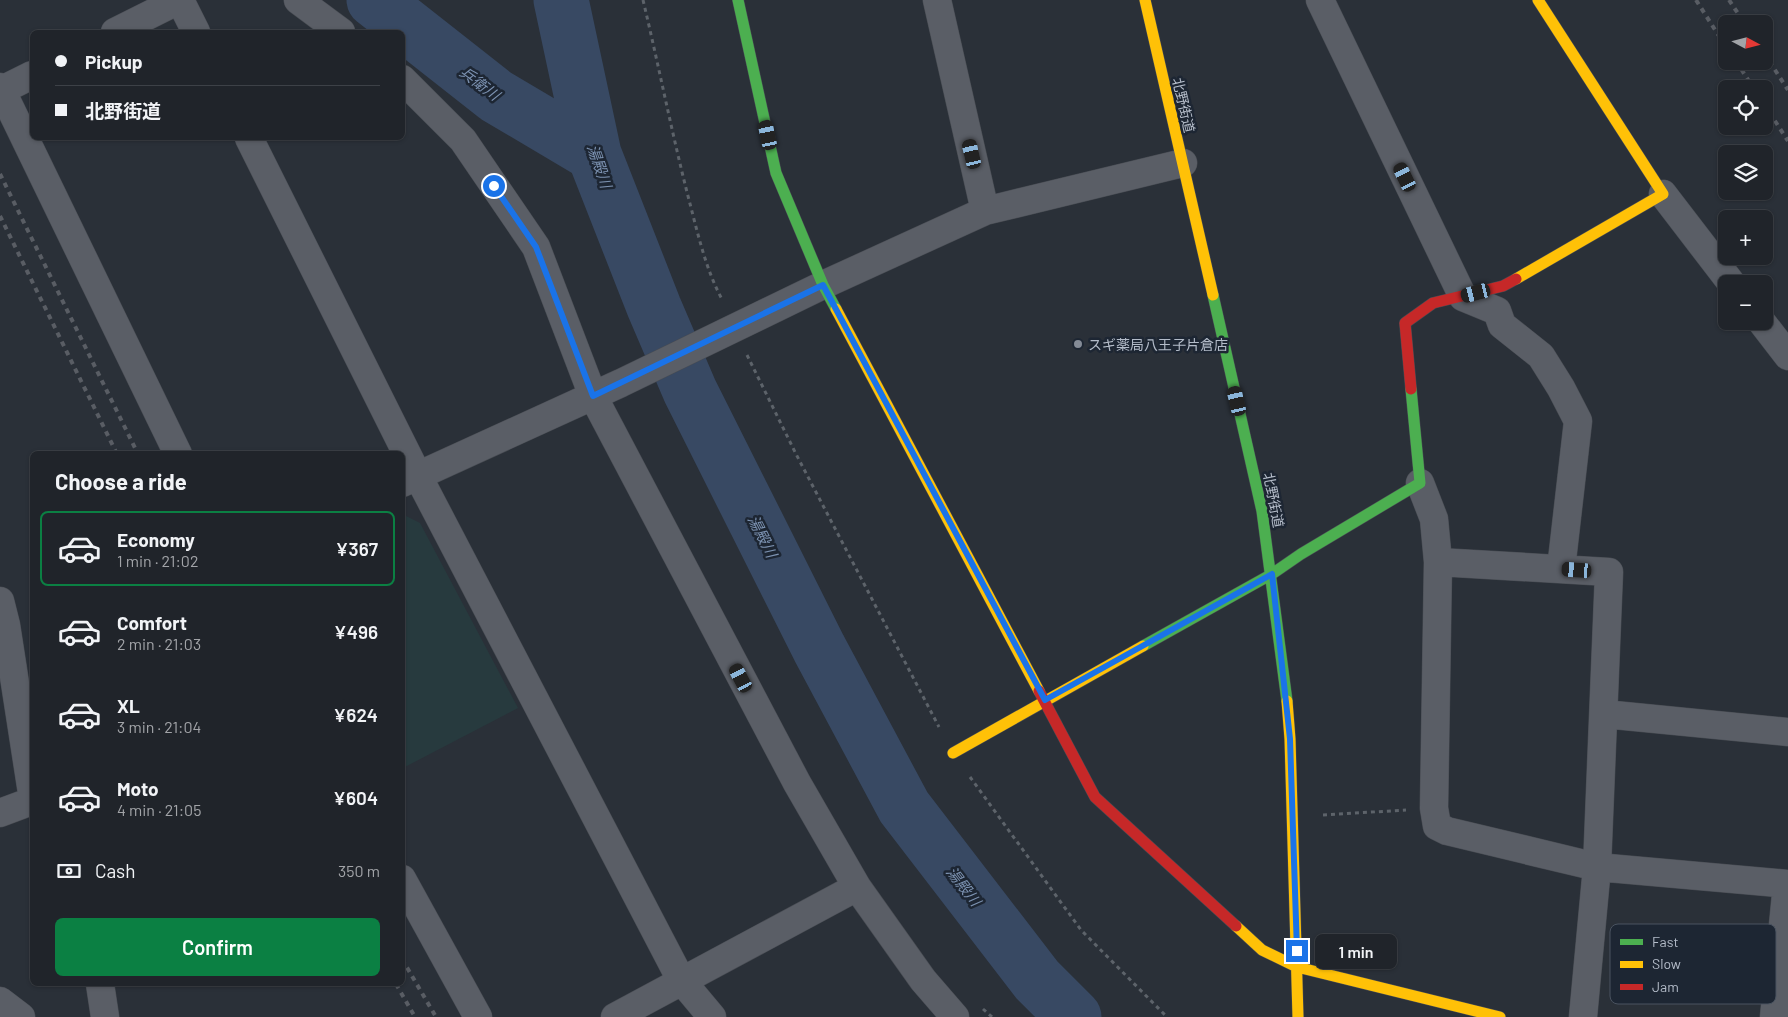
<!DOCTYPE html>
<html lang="en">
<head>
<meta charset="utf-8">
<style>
	body { margin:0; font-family:Barlow,"Noto Sans JP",sans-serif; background:#282c32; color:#f1f3f6; height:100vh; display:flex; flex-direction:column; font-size:19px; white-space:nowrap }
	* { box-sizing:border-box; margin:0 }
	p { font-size:16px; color:#a2a4a8 }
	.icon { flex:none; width:28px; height:28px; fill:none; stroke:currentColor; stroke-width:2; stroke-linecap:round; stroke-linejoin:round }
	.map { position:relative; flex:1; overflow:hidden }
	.sheet { position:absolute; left:30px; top:451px; width:375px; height:535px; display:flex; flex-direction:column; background:#20242a; border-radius:8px; box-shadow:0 1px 4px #0004,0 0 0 1px #3d4147 }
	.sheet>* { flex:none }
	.top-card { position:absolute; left:30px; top:30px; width:375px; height:110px; border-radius:8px; box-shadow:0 1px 4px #0004,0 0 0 1px #3d4147; display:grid; align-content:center; height:110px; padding:0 25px; background:#20242a }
	.needle { width:32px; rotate:97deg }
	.fabs { position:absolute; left:1718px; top:15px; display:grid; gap:10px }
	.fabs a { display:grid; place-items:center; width:55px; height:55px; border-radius:8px; background:#20242a; box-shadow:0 1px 4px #0004,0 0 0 1px #3d4147; font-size:25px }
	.end { position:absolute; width:22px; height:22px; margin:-11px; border:6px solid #1a73e8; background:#fff; box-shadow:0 0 0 2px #fff }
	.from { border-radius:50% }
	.bubble { position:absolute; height:35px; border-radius:8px; background:#20242a; box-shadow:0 1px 4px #0004,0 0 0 1px #3d4147; font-size:16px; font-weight:600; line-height:35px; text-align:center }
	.car { position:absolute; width:15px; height:30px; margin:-15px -8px; border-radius:6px; box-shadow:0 0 4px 1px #0007; background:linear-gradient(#222 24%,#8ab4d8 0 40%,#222 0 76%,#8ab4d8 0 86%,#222 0) }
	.top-card b { display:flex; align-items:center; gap:18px; height:48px; font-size:19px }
	.top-card b+b { border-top:1px solid #3d4147 }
	.top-card i { width:12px; height:12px; background:#f1f3f6 }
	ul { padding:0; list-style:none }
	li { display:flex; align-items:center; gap:15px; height:75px; margin:0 10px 8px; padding:0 15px; border:2px solid transparent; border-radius:8px }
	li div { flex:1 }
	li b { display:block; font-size:19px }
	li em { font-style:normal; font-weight:600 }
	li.on { border-color:#0b8043 }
	li>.icon { width:45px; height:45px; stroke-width:1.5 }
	h2 { padding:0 25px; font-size:22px; line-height:60px }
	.pay { display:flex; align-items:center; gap:12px; height:55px; padding:0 25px; font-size:19px }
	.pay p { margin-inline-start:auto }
	.action { display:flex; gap:10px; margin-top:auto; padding:10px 25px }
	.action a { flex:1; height:58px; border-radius:8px; background:#0b8043; color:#fff; font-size:20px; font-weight:600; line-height:58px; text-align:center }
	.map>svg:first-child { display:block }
	.green { fill:#273a3e }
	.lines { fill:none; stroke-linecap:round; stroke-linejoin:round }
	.river { stroke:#384963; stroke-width:55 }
	.street-casing { stroke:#484c53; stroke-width:29 }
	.fast-casing { stroke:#484c53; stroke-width:12 }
	.slow-casing { stroke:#484c53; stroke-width:12 }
	.jam-casing { stroke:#484c53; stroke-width:12 }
	.path { stroke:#5d636a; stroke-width:3; stroke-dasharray:4 4; stroke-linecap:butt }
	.street { stroke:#5a5e66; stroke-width:28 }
	.fast { stroke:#4caf50; stroke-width:11 }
	.slow { stroke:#ffc107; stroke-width:11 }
	.jam { stroke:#c62828; stroke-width:11 }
	.rail { stroke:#595d64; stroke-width:4; stroke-dasharray:5 5; stroke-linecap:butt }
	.route { stroke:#1a73e8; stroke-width:6 }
	.poi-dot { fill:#848b96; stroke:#1d2633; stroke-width:2 }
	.labels { text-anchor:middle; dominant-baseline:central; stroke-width:5; stroke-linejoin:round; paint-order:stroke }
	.street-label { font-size:14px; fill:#b4bcc9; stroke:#1d2633 }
	.poi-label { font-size:14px; fill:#b4bcc9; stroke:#1d2633; text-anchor:start }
	.water-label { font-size:15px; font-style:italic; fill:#7c92b1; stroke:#1d2633 }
	.key { fill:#1d2633; stroke:#4a5360; stroke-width:1 }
	.key-label { font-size:14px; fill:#b4bcc9 }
</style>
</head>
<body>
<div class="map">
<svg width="1788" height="1017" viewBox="0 0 1788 1017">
	<rect width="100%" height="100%" fill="#2a3038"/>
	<!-- green -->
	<path class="green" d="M 402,514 L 420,523 L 518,708 L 403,768 Z"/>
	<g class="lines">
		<!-- river -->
		<path class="river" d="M 374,0 L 496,96 L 594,154
			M 561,0 L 594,154 L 654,307 L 690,391 L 819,648 L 904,807 L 1037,980 L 1074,1017"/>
		<defs>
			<path id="street" d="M 180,0 L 196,32
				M 298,0 L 341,32
				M 937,0 L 985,211
				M 1320,0 L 1463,297 L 1497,311 L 1502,325 L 1541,356 L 1561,388 L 1578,421 L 1561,569
				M 115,32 L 179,0
				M 402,79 L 463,140 L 536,247 L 593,396 L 797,783 L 857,887 L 923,980 L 955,1017
				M 0,87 L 178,454
				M 0,91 L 32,75
				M 249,138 L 418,476 L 681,980 L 712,1017
				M 1663,194 L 1732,284
				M 1761,321 L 1788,356
				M 402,483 L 621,383 L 823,285 L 985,211 L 1183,163
				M 1420,483 L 1434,519 L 1438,562 L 1434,808 L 1437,826 L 1447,831 L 1597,867 L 1788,884
				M 1438,562 L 1609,572 L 1597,867 L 1583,1017
				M 0,601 L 6,625 L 32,793
				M 1604,714 L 1788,732
				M 0,813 L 32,801
				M 402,879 L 478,1017
				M 100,984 L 105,1017
				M 0,1001 L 21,1017
				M 615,1017 L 857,887
				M 1774,1017 L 1787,884"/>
			<path id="fast" d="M 738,0 L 776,173 L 823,285 L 836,309
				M 1213,295 L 1262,511 L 1287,701
				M 1143,646 L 1272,574 L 1301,554 L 1420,483 L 1411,389"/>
			<path id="slow" d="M 1145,0 L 1213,295
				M 1516,279 L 1663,194 L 1538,0
				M 836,309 L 1039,691
				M 1287,701 L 1290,739 L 1298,1017
				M 953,753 L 1143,646
				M 1236,926 L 1262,950 L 1297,967 L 1500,1017"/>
			<path id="jam" d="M 1411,389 L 1405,323 L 1433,303 L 1503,286 L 1516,279
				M 1039,691 L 1095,797 L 1236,926"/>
		</defs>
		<!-- street casing -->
		<use href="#street" class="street-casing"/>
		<!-- fast casing -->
		<use href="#fast" class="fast-casing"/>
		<!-- slow casing -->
		<use href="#slow" class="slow-casing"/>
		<!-- jam casing -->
		<use href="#jam" class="jam-casing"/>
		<!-- path -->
		<path class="path" d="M 643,0 C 659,67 672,134 689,200 C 698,234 706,271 723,301
			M 747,355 L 796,454 L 939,727
			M 970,777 L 1081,930 L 1167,1017
			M 1323,815 L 1406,810
			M 983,1009 L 992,1017"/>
		<!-- street -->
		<use href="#street" class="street"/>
		<!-- fast -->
		<use href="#fast" class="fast"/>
		<!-- slow -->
		<use href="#slow" class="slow"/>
		<!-- jam -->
		<use href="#jam" class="jam"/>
		<!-- rail -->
		<path class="rail" d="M 1696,0 L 1726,47
			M 1729,0 L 1745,24
			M 1764,53 L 1788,90
			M 1736,61 L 1754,89
			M 1764,104 L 1788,141
			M 0,174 L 138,454
			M 0,216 L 117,454
			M 402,959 L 436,1017
			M 396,984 L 415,1017"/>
	</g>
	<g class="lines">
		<!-- route -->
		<path class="route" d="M 494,186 L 536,247 L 593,396 L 823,285 L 1045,700 L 1272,574 L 1290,739 L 1297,951"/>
	</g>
	<!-- markers -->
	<circle class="poi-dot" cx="1078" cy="344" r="5"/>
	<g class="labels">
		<!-- street labels -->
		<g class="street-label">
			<text transform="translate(1184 105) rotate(77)">北野街道</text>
			<text transform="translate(1274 500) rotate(79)">北野街道</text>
		</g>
		<!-- poi labels -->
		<g class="poi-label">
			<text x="1088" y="344">スギ薬局八王子片倉店</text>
		</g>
		<!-- water labels -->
		<g class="water-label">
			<text transform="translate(480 83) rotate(37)">兵衛川</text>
			<text transform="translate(600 166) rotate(71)">湯殿川</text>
			<text transform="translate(763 536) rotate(63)">湯殿川</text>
			<text transform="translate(964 886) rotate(52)">湯殿川</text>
		</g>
	</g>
	<!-- legend -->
	<rect x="1610" y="924" width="166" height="80" rx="8" class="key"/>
	<rect x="1620" y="939" width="23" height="6" fill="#4caf50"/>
	<rect x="1620" y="961" width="23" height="7" fill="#ffc107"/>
	<rect x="1620" y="984" width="23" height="6" fill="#c62828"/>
	<g class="key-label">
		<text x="1652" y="947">Fast</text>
		<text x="1652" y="969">Slow</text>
		<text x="1652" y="992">Jam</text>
	</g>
</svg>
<div class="fabs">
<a><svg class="needle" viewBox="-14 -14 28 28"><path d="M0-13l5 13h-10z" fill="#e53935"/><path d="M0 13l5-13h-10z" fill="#a2a4a8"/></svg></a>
<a><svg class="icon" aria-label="locate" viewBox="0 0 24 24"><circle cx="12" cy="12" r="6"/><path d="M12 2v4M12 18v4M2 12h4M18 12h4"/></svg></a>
<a><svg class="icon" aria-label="layers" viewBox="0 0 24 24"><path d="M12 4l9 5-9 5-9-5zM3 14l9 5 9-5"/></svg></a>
<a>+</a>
<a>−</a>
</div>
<i class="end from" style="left:494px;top:186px"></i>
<i class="end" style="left:1297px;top:951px"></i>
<div class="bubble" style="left:1315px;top:934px;width:82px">1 min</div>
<i class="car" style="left:768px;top:135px;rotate:348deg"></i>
<i class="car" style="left:972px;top:154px;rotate:347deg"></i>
<i class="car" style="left:1405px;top:177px;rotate:334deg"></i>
<i class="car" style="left:1476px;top:293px;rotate:256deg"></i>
<i class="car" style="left:1237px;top:401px;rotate:347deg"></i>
<i class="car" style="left:1577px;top:570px;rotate:274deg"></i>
<i class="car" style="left:741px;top:678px;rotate:332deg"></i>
<div class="top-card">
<b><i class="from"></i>Pickup</b>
<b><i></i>北野街道</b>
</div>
<section class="sheet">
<h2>Choose a ride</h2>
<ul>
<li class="on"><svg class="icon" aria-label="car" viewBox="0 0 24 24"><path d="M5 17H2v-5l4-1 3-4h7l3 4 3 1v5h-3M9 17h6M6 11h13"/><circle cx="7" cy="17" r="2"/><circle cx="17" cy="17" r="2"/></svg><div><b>Economy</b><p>1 min · 21:02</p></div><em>¥367</em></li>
<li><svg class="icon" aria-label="car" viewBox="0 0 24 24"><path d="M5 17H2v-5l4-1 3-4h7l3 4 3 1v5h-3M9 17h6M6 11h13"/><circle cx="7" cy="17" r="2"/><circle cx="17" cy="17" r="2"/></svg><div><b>Comfort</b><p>2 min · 21:03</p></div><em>¥496</em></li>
<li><svg class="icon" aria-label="car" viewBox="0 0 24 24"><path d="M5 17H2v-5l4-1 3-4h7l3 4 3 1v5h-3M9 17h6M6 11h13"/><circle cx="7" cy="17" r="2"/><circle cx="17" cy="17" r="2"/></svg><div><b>XL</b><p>3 min · 21:04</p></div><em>¥624</em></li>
<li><svg class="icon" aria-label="car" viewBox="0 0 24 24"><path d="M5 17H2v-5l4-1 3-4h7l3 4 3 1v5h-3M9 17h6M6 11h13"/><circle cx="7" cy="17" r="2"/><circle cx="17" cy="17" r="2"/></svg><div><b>Moto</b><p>4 min · 21:05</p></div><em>¥604</em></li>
</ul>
<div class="pay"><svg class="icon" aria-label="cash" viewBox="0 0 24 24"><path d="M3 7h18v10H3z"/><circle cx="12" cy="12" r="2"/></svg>Cash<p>350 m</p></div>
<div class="action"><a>Confirm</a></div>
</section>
</div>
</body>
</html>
